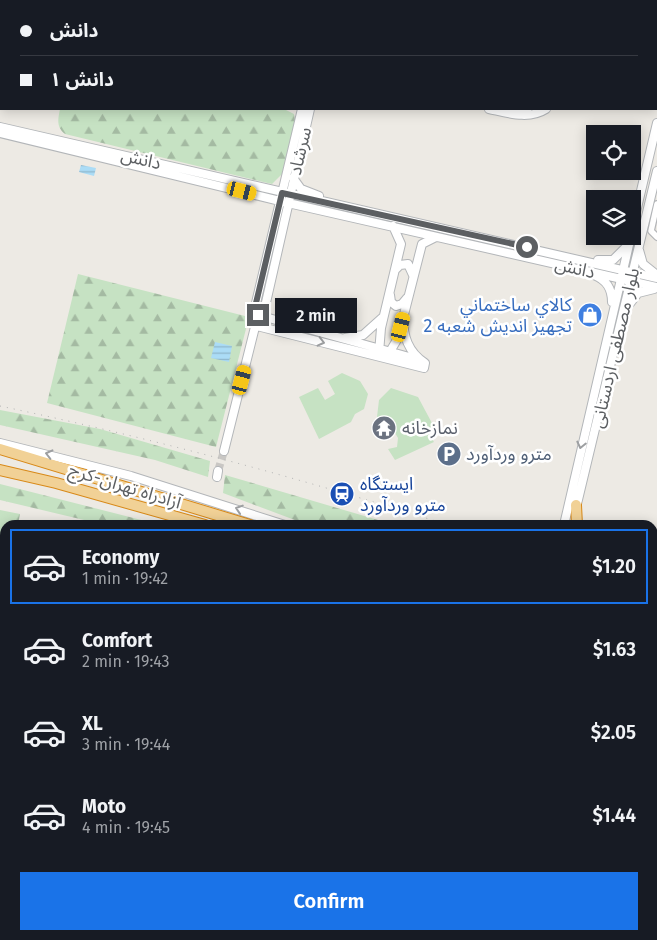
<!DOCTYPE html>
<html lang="en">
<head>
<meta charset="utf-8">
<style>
	body { margin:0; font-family:"Fira Sans","Noto Sans Arabic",sans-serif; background:#20242c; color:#f1f3f6; height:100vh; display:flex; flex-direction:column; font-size:19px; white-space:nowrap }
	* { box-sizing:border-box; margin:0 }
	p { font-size:16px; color:#9ea1a6 }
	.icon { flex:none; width:28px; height:28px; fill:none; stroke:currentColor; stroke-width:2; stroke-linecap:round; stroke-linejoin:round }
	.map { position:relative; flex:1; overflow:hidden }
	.panel { position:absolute; left:0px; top:520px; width:658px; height:420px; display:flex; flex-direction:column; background:#171b24; border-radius:15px 15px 0 0; box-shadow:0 2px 12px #0003 }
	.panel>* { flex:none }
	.top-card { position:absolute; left:0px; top:0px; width:658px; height:110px; box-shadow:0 2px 12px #0003; display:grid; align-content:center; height:110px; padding:0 20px; background:#171b24 }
	.controls { position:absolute; left:586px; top:125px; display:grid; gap:10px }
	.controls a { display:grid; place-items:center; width:55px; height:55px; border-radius:0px; background:#171b24; box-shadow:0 2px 12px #0003; font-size:25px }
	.end { position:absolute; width:22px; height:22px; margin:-11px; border:6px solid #5c5f62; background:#fff; box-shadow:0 0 0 2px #fff }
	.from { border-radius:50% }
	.bubble { position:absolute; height:35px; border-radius:0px; background:#171b24; box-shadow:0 2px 12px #0003; font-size:16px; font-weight:600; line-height:35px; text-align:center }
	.car { position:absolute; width:15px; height:30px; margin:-15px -8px; border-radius:6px; box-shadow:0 0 4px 1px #0007; background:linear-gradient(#f5c518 24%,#345 0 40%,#f5c518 0 76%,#345 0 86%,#f5c518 0) }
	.top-card b { display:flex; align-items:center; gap:18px; height:48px; font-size:19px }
	.top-card b+b { border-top:1px solid #363941 }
	.top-card i { width:12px; height:12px; background:#f1f3f6 }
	ul { padding:9px 0 0; list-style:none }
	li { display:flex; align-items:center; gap:15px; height:75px; margin:0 10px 8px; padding:0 10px; border:2px solid transparent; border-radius:0px }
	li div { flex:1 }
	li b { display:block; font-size:19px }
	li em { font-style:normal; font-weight:600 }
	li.on { border-color:#1a73e8 }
	li>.icon { width:45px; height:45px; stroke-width:1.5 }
	.cta { display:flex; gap:10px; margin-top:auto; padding:10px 20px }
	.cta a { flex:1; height:58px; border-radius:0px; background:#1a73e8; color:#fff; font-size:20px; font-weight:600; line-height:58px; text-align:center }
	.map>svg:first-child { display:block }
	.grass { fill:#c6e2c3 }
	.forest { fill:url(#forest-firs) }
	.water { fill:url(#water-rules) }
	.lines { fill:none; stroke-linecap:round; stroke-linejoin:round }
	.secondary-tunnel { stroke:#c9c7c4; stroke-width:8; stroke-dasharray:8 4; stroke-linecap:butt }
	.street-casing { stroke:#b4b6b9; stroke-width:8 }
	.secondary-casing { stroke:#b3b6b9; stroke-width:10 }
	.highway-casing { stroke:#d88918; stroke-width:12 }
	.street { stroke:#fff; stroke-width:5.5 }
	.secondary { stroke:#fff; stroke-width:8 }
	.highway { stroke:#f1d196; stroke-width:10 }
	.tram { stroke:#b2b3b3; stroke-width:1 }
	.rail { stroke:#b2b3b3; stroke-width:1; stroke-dasharray:1 6; stroke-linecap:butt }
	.oneway { stroke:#9d9fa1 }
	.route { stroke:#5c5f62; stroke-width:6 }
	.labels { text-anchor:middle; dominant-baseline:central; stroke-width:5; stroke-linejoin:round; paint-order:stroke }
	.street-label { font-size:18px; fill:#5c5f62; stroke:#fff }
	.shop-label { font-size:18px; fill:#366cbe; stroke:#fff; text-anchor:end }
	.worship-label { font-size:18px; fill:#5b616d; stroke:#fff; text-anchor:start }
	.service-label { font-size:18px; fill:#4e5e75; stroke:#fff; text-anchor:start }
	.transit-label { font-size:18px; fill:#164399; stroke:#fff; text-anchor:start }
</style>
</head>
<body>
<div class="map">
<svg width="657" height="940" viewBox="0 0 657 940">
	<defs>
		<pattern id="forest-firs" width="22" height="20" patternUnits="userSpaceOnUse" patternTransform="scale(1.25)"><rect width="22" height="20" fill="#c6e2c3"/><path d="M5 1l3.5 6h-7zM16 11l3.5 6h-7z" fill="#a4baa2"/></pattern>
		<pattern id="water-rules" width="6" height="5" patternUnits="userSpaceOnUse" patternTransform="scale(1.25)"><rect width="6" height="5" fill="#abdcf6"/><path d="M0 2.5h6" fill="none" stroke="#8eb6cb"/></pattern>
	</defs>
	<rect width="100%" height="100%" fill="#edeae4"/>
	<!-- grass -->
	<path class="grass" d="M 342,373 L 360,381 L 368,394 L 364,409 L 355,414 L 351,422 L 319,439 L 299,397 L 318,388 L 325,400 L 335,394 L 328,381 Z
		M 391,388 L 418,397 L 433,425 L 427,432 L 434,442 L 395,460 L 388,449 L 397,447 L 398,438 L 387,419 L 377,417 L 379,400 Z"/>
	<!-- forest -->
	<path class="forest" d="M 60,109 L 284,109 L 294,114 L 295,120 L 282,174 L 272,184 L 65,134 C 56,127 58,119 60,109 Z
		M 78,274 L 249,317 L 216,447 L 47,403 Z
		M 0,410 L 100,429 L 210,461 L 208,477 L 155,460 L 0,425 Z
		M 225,475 L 395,525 L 308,525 L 223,493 Z
		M 0,484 L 161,525 L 105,525 L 0,500 Z
		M 0,510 L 20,514 L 18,525 L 5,525 L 5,578 L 0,599 Z
		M 652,745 L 657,748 L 657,768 L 653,767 Z"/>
	<!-- water -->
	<path class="water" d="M 81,165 L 96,168 L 94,176 L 79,172 Z
		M 215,342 L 232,346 L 229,362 L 211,358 Z"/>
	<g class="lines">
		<!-- secondary-tunnel -->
		<path class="secondary-tunnel" d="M 218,471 L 224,451"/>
		<defs>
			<path id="street" d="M 657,204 L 651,231 L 657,237
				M 0,618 L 5,619
				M 652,770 L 657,771
				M 652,822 L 657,824
				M 652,881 L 657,862
				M 652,923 L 657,924
				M 502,935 L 522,940
				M 557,940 L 558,935
				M 639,940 L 640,935"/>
			<path id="secondary" d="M 330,1 L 330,0
				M 571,1 L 572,0
				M 656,44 L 657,44
				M 656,58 L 657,58
				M 302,109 L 256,303 L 258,315 L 420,360
				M 489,109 C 508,113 529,120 546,109
				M 517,109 L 527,109
				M 0,127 L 657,278
				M 0,133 L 288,203 L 657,287
				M 293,178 L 301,189 L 319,196
				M 632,229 L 657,123
				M 639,250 L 643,264 L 657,275
				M 598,260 L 613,260 L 628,245
				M 395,270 L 400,265 L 408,264 L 413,275
				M 594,275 C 607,280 612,289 612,302
				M 390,295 L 391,302 L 396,306 L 402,304 L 407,298
				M 628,306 L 638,293 L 654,289
				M 257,326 L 424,368 L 425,363 C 408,352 403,336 403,316
				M 345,338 L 363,335 L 382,318
				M 379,353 L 381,328 L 401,244 L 393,226
				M 388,355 L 398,338 L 422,244 L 436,237
				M 0,443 L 131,476 L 285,525
				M 224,451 L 258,315 L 265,307 L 310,109
				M 217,477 L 218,471
				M 576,508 L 657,171
				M 564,525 L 631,236
				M 107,940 L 109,935
				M 468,940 L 469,935
				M 477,940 L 478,935"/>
			<path id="highway" d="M 0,449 L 250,525
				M 0,470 L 56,483 L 205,525
				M 576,505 L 577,525
				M 652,688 L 657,691
				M 652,701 L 657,703
				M 652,717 L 657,720"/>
		</defs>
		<!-- street casing -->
		<use href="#street" class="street-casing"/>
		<!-- secondary casing -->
		<use href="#secondary" class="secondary-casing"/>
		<!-- highway casing -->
		<use href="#highway" class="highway-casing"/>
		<!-- street -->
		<use href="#street" class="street"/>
		<!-- secondary -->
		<use href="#secondary" class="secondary"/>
		<!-- highway -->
		<use href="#highway" class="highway"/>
		<!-- tram -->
		<path class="tram" d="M 652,592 L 657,594
			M 652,609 L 657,612"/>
		<!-- rail -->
		<path class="rail" d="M 0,406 C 151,438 300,478 448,525
			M 652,601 L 657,603"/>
	</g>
	<!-- one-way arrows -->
	<defs><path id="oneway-chevron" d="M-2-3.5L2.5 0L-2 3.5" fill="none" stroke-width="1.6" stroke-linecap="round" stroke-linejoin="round" transform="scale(1.25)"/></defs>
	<g class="oneway">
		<use href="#oneway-chevron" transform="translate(321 342) rotate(14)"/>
		<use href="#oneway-chevron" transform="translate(581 445) rotate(103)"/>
		<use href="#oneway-chevron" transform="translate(49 454) rotate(-166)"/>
		<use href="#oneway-chevron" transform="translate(239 509) rotate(-162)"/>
	</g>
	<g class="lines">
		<!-- route -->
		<path class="route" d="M 258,315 L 256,303 L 282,193 L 527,247"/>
	</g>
	<!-- icons -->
	<defs>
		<symbol id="shop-disc" viewBox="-11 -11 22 22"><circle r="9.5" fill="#3f7fe0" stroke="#fff"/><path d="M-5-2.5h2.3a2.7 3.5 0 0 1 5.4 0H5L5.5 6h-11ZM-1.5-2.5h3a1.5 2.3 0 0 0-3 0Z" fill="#fff"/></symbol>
		<symbol id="temple-disc" viewBox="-11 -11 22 22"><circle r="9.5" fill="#6b7280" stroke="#fff"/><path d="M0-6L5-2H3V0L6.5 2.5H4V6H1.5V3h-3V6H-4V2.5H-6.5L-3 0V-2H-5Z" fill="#fff"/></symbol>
		<symbol id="parking-disc" viewBox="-11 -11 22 22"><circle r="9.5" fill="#5c6f8a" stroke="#fff"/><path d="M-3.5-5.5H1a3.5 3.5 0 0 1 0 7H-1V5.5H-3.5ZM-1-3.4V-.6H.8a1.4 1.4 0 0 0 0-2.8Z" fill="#fff"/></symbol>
		<symbol id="station-disc" viewBox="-11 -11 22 22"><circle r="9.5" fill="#1a4fb4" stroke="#fff"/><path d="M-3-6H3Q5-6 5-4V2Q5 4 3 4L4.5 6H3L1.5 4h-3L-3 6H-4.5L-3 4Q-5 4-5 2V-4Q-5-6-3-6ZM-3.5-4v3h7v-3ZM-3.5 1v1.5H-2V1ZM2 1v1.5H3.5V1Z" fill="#fff"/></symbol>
	</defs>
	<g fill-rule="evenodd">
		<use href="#shop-disc" x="576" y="301" width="28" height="28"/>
		<use href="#temple-disc" x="370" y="414" width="28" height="28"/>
		<use href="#parking-disc" x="435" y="440" width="28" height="28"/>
		<use href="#station-disc" x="328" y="480" width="28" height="28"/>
	</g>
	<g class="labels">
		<!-- street labels -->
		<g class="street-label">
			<text transform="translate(300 151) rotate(-77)">سرشاد</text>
			<text transform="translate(141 159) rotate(13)">دانش</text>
			<text transform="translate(575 268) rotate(13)">دانش</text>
			<text transform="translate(615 348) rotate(-77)">بلوار مصطفی اردستانی</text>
			<text transform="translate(125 486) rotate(17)">آزادراه تهران-کرج</text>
		</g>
		<!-- shop labels -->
		<g class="shop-label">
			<text x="572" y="305">كالاي ساختماني<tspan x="572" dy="21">تجهيز انديش شعبه 2</tspan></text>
		</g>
		<!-- worship labels -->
		<g class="worship-label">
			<text x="402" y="428">نمازخانه</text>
		</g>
		<!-- service labels -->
		<g class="service-label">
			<text x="466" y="454">مترو وردآورد</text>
		</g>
		<!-- transit labels -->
		<g class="transit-label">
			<text x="360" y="484">ایستگاه<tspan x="360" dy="21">مترو وردآورد</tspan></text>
		</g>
	</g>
</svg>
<div class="controls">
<a><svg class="icon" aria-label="locate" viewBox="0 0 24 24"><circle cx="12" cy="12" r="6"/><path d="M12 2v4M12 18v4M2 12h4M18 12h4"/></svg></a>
<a><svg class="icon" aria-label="layers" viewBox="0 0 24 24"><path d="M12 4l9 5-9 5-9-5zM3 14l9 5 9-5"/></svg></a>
</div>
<i class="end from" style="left:527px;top:247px"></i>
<i class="end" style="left:258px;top:315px"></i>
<div class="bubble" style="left:275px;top:298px;width:82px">2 min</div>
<i class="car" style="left:242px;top:191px;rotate:104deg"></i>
<i class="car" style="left:401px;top:327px;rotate:14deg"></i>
<i class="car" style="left:242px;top:380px;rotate:15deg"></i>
<div class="top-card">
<b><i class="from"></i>دانش</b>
<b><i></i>دانش ۱</b>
</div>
<section class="panel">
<ul>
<li class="on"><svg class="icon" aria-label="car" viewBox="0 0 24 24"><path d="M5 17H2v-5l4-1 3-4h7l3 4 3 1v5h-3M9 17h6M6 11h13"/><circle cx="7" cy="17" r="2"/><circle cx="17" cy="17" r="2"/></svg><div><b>Economy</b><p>1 min · 19:42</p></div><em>$1.20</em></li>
<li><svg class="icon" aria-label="car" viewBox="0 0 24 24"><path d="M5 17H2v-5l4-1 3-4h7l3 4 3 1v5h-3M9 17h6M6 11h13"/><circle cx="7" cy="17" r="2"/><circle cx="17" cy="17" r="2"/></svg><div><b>Comfort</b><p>2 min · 19:43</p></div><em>$1.63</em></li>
<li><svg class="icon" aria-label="car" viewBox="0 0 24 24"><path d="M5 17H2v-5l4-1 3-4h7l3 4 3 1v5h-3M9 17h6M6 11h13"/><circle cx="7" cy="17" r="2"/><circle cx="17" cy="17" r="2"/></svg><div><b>XL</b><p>3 min · 19:44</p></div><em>$2.05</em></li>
<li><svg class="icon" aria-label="car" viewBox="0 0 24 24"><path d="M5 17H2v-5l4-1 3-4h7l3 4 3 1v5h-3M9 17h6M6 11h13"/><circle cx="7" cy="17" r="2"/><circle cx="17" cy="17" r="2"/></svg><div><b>Moto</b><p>4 min · 19:45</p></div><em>$1.44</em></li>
</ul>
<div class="cta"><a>Confirm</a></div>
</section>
</div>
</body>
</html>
